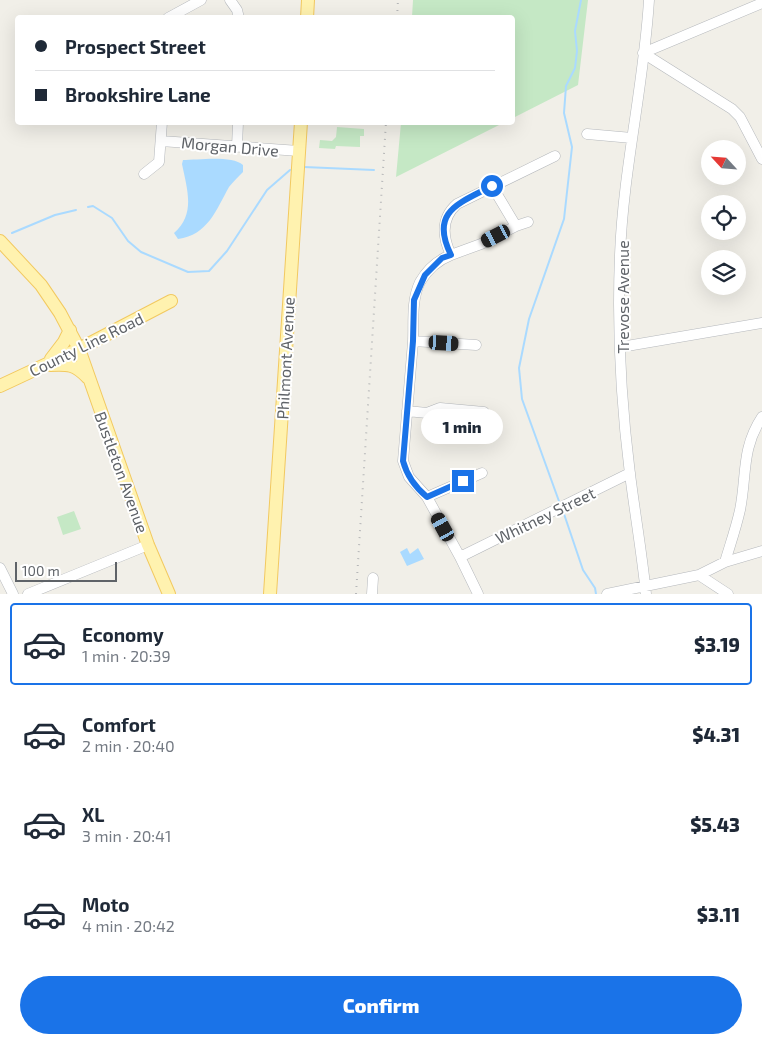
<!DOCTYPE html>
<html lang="en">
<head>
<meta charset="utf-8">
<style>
	body { margin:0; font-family:"Exo 2",sans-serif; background:#f2f2f3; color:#1f2937; height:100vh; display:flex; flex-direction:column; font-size:19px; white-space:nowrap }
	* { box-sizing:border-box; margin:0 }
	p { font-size:16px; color:#747a83 }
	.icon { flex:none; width:28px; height:28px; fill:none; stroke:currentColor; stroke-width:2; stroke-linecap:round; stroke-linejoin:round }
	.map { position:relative; height:594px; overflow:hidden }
	.panel { display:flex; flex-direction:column; background:#fff; flex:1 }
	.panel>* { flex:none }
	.banner { position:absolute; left:15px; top:15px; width:500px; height:110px; border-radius:5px; box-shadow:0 5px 20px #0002; display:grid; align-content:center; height:110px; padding:0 20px; background:#fff }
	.needle { width:32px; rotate:296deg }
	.buttons { position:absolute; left:701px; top:140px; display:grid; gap:10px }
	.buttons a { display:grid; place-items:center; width:45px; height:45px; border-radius:50%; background:#fff; box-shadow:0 5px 20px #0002; font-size:25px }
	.scale { position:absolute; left:15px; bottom:12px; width:102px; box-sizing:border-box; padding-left:5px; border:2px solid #5f6368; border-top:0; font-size:14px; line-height:18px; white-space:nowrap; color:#5f6368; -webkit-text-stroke:4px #fff; paint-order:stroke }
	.end { position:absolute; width:22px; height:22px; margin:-11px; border:6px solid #1a73e8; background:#fff; box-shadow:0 0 0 2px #fff }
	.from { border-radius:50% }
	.bubble { position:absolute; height:35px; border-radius:18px; background:#fff; box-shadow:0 5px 20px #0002; font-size:16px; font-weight:800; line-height:35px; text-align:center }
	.car { position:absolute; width:15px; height:30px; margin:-15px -8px; border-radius:6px; box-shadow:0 0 4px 1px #0007; background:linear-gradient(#222 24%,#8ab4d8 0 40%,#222 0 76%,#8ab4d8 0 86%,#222 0) }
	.banner b { display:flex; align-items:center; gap:18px; height:48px; font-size:19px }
	.banner b+b { border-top:1px solid #e0e1e3 }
	.banner i { width:12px; height:12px; background:#1f2937 }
	ul { padding:9px 0 0; list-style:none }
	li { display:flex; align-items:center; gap:15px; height:82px; margin:0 10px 8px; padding:0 10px; border:2px solid transparent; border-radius:5px }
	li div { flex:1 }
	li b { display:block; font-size:19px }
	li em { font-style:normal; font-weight:800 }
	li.current { border-color:#1a73e8 }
	li>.icon { width:45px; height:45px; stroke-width:1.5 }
	.primary-button { display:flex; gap:10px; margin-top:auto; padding:10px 20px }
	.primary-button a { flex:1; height:58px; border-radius:30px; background:#1a73e8; color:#fff; font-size:20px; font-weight:800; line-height:58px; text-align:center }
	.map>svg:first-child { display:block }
	.green { fill:#c5e8c5 }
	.water { fill:#aadaff }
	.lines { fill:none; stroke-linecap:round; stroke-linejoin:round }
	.stream { stroke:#aadaff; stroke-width:2 }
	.minor-casing { stroke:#b5b8bc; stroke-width:11 }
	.major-casing { stroke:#f2c960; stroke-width:14 }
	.minor { stroke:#fff; stroke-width:10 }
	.major { stroke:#fff2af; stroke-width:12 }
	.rail { stroke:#b6b7b8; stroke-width:2; stroke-dasharray:1 6; stroke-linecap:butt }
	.route { stroke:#1a73e8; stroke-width:6 }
	.labels { text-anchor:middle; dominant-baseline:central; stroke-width:4; stroke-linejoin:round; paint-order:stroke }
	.street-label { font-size:16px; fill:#5f6368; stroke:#fff }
</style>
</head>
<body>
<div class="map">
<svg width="762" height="594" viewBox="0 0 762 594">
	<rect width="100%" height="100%" fill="#f1efe8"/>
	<!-- green -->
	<path class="green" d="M 413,0 L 588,0 L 578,85 L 513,118 L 512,18 L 412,17 Z
		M 401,123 L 401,122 L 503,123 L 396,177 Z
		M 337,127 L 364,129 L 364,136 L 360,136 L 360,147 L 336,146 L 335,149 L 319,148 L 320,140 L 332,141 L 336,137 Z
		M 74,511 L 81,529 L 63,535 L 57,517 Z"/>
	<!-- water -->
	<path class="water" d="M 183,160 C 198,160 232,155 243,165 L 243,172 C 238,177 233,182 229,187 C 216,210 208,235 178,239 L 174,233 C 196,214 187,189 182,164 Z
		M 407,548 L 410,554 L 418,548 L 424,559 L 407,566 L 400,552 Z"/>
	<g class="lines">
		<!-- stream -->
		<path class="stream" d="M 304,167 L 374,170
			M 88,207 L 93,206 L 112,218 L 128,241 L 141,252 L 188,272 L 209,271 L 227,251 L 267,190 L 290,170
			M 12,233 L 55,215 L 76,210
			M 560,504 L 522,399 L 519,368 L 529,319 L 564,219 L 572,147 L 564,113 L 566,86 L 575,68 L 577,51 L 575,31 L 581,0
			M 563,511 L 583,570 L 595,588 L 596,594"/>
		<defs>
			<path id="minor" d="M 230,0 L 237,10 L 239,18
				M 168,18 L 201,0
				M 643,53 L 732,109 L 740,117 L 762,159
				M 643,53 L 762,3
				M 587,134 L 632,138
				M 161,141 L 299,151
				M 237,147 L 238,122
				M 144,174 L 159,162 L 162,122
				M 492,186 L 516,226
				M 451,255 L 481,244 L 516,226 L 528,222
				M 413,341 L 476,345
				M 621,347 L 762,323
				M 407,411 L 427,413 L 440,408 L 484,412
				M 427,497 L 482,473
				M 460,557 L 630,473
				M 725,562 C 730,545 736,528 740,510 C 747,475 741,449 762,417
				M 0,568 L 13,594
				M 699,575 L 728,594
				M 28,594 L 148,545
				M 372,594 L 373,578
				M 478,594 L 460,557 L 427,497 L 409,477 L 403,461 C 406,421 410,382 413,342 C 414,322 411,301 420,282 C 427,270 438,260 451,255 C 442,236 441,218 457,204 L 555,156
				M 607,594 L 699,575 L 725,562 L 762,551
				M 646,594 C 642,554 635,514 630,474 C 621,402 617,328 620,255 C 623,170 644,85 649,0"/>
			<path id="major" d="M 307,18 L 308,0
				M 0,241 L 41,285 L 60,313 L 79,349 L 148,545 L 169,594
				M 51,359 L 64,342 L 70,330
				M 50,365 C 68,364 75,364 88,378
				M 0,386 L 79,349 L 171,301
				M 270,594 L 301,122"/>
		</defs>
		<!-- minor casing -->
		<use href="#minor" class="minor-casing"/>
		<!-- major casing -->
		<use href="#major" class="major-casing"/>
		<!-- minor -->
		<use href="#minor" class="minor"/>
		<!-- major -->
		<use href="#major" class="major"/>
		<!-- rail -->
		<path class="rail" d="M 397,18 L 398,0
			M 356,594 L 386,122"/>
	</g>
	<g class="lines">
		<!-- route -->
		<path class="route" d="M 463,481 L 427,497 C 415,487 407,476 403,461 L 413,341 L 414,300 L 425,275 L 442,258 L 451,255 C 429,211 460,203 492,186"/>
	</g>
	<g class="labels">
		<!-- street labels -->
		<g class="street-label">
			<text transform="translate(230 146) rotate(5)">Morgan Drive</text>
			<text transform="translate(622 297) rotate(-90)">Trevose Avenue</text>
			<text transform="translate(86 344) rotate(-26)">County Line Road</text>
			<text transform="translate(285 358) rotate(-87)">Philmont Avenue</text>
			<text transform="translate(122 472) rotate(70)">Bustleton Avenue</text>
			<text transform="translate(545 515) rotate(-26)">Whitney Street</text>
		</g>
	</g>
</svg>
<div class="buttons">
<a><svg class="needle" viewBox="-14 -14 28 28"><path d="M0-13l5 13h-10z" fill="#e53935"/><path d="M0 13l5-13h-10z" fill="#747a83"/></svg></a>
<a><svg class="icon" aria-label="locate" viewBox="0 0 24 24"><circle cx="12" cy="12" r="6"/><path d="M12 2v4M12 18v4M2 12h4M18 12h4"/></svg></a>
<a><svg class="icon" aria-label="layers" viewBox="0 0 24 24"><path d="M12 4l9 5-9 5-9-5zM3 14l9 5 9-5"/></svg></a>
</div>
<div class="scale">100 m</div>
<i class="end from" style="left:492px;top:186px"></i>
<i class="end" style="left:463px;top:481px"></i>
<div class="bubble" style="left:421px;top:409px;width:82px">1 min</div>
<i class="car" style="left:496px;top:236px;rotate:243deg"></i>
<i class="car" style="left:444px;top:343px;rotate:93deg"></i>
<i class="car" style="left:443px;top:527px;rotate:331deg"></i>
<div class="banner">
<b><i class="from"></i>Prospect Street</b>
<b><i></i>Brookshire Lane</b>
</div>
</div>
<section class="panel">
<ul>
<li class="current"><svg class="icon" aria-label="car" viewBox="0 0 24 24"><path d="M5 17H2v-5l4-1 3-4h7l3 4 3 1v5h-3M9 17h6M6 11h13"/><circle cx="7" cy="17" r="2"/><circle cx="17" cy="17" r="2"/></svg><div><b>Economy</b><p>1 min · 20:39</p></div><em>$3.19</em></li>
<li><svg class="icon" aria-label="car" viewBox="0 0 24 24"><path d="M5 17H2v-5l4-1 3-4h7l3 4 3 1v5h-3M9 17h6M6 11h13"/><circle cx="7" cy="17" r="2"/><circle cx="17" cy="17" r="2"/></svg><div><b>Comfort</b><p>2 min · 20:40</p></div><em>$4.31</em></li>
<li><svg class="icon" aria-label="car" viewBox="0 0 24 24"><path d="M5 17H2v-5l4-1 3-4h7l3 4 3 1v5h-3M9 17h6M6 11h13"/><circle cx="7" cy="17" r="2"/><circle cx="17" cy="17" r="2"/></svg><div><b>XL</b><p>3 min · 20:41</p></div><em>$5.43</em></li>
<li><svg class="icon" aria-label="car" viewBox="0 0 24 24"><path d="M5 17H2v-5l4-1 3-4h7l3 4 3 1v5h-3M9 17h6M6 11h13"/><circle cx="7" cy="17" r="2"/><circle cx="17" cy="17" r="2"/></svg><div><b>Moto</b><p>4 min · 20:42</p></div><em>$3.11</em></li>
</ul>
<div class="primary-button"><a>Confirm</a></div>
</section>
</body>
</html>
